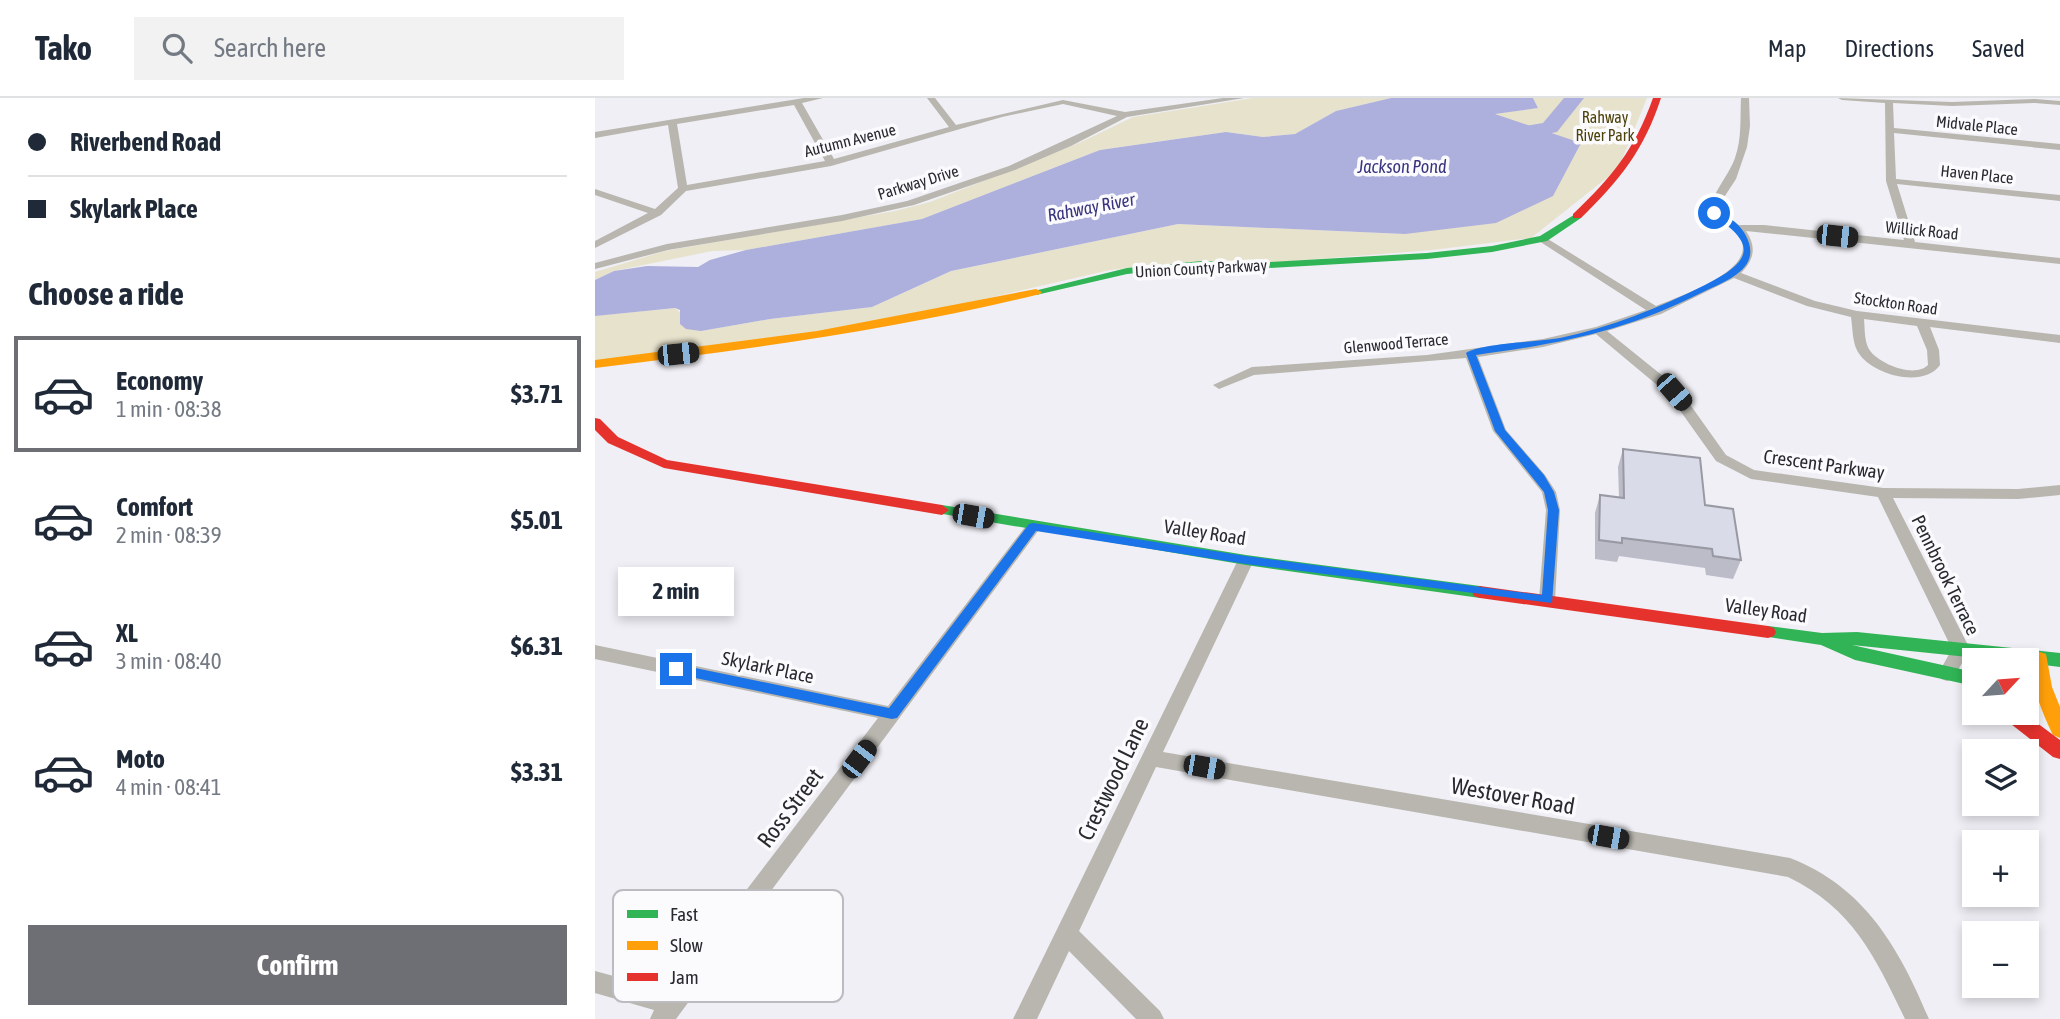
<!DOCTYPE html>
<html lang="en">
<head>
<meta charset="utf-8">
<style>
	body { margin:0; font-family:"Asap Condensed",sans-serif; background:#f2f2f3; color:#1f2937; height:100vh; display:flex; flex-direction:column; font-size:26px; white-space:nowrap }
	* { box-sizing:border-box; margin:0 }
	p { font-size:23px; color:#747a83 }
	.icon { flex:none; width:38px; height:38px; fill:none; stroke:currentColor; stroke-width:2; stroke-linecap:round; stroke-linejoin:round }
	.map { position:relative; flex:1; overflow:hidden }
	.panel { display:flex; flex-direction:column; background:#fff; width:595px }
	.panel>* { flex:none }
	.banner { display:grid; align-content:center; height:154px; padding:0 28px; background:#fff }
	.needle { width:46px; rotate:64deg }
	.buttons { position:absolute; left:1367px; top:550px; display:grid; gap:14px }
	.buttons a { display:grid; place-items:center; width:77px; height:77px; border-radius:0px; background:#fff; box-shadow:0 4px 10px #0003; font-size:35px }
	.end { position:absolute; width:32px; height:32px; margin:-16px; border:9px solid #1a73e8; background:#fff; box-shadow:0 0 0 4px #fff }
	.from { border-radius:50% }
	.bubble { position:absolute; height:49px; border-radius:0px; background:#fff; box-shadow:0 4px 10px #0003; font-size:23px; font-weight:700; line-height:49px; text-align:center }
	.car { position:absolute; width:21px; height:42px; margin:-21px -10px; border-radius:9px; box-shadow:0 0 5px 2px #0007; background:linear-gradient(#222 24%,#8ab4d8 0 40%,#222 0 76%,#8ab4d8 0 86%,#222 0) }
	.banner b { display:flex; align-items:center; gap:24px; height:66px; font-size:26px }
	.banner b+b { border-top:2px solid #e0e1e3 }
	.banner i { width:18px; height:18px; background:#1f2937 }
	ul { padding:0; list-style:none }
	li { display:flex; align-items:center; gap:21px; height:116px; margin:0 14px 10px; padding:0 14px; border:4px solid transparent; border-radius:0px }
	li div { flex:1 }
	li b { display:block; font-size:26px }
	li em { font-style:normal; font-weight:700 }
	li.current { border-color:#6e6f74 }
	li>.icon { width:63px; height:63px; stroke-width:1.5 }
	h2 { padding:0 28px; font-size:32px; line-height:84px }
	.action { display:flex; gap:14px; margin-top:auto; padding:14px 28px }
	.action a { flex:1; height:80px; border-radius:0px; background:#6e6f74; color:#fff; font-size:28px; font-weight:700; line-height:80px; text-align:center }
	header { display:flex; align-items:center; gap:42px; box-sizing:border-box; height:98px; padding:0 35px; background:#fff; border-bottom:2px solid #e0e1e3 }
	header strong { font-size:33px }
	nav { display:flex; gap:38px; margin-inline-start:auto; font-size:24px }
	.search { width:490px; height:63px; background:#f2f2f3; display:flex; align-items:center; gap:18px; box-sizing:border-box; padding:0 24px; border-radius:0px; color:#747a83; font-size:26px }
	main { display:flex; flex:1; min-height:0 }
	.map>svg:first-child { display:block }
	.green { fill:#e7e2cc }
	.water { fill:#adafdc }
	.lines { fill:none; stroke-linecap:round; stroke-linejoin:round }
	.river { fill:#adafdc; fill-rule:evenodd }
	.street { fill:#b8b6ae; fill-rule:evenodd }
	.fast { fill:#30b455; fill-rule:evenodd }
	.slow { fill:#ff9f0a; fill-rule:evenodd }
	.jam { fill:#e5322d; fill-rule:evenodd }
	.wall { fill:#bbbcc8 }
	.building { fill:#dadbe9; stroke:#9999a3; stroke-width:2 }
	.route { fill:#1a73e8 }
	.labels { text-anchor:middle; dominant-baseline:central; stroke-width:7; stroke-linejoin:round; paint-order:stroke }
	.far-park-label { font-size:16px; fill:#4d4109; stroke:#fbfbfe }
	.far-street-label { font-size:16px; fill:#292a2e; stroke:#fbfbfe }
	.far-water-label { font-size:18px; font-style:italic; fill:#39347e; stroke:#fbfbfe }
	.street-label { font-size:19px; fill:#292a2e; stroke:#fbfbfe }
	.near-street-label { font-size:23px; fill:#292a2e; stroke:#fbfbfe }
	.key { fill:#fbfbfe; stroke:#bcbcc0; stroke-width:2 }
	.key-label { font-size:19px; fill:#292a2e }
</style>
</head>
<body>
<header>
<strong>Tako</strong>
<div class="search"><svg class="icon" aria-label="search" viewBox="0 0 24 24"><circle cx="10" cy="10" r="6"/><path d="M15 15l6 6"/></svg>Search here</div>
<nav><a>Map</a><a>Directions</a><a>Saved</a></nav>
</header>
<main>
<section class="panel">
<div class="banner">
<b><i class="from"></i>Riverbend Road</b>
<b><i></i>Skylark Place</b>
</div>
<h2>Choose a ride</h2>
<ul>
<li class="current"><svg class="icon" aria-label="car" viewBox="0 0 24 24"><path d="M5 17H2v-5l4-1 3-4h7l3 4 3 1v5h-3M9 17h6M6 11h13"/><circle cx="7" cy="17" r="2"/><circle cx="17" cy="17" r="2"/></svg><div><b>Economy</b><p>1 min · 08:38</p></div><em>$3.71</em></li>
<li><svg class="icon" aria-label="car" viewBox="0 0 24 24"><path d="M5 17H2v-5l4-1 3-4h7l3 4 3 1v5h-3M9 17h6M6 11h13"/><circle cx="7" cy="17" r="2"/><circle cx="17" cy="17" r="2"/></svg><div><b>Comfort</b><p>2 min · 08:39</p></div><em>$5.01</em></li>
<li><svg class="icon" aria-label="car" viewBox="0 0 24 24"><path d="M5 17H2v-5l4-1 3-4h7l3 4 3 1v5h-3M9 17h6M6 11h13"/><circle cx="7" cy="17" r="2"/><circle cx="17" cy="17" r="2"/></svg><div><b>XL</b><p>3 min · 08:40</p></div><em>$6.31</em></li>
<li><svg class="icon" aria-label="car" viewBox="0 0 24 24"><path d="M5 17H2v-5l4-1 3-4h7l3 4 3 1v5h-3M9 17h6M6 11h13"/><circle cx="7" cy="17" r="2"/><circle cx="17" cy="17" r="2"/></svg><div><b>Moto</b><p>4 min · 08:41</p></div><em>$3.31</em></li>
</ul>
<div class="action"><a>Confirm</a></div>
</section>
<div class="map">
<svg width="1465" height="921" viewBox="0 0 1465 921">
	<rect width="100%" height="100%" fill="#efeff5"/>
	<!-- green -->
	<path class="green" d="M 658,0 L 796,0 L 741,13 L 700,36 L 668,39 L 631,34 L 505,52 L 327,121 L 151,152 L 117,153 L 19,173 L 0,182 L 0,174 L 70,153 L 300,113 L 335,104 L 484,45 L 538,19 Z
		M 938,0 L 1052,0 L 1023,71 L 936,140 L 837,152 L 685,164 L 591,164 L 515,172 L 254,232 L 0,265 L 0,218 L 7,217 L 80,210 L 106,233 L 175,221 L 277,209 L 356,173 L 583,126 L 810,136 L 986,46 L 898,16 L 943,10 Z"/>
	<!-- water -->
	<path class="water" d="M 796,0 L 938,0 L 943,10 L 900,16 L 986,45 L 958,98 L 901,125 L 810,136 L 583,126 L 356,173 L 277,209 L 175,221 L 106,233 L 91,231 L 85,226 L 85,212 L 80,210 L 0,218 L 0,182 L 19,173 L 52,168 L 103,169 L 115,162 L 151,152 L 327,121 L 505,52 L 631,34 L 668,39 L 700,36 L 741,13 Z"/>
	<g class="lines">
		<!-- river -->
		<path class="river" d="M 969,0 L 989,0 L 962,34 L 897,46 L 890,44 L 887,40 L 890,36 L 897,34 L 948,25 Z"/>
		<!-- street -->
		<path class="street" d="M 209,0 L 228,0 L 207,5 L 239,61 L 354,29 L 332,0 L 340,0 L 361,27 L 468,2 L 530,14 L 628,0 L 649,0 L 532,19 L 476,48 L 420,72 L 319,107 L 247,123 L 73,152 L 0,171 L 0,165 L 72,146 L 247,117 L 312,103 L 414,68 L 522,18 L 468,6 L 407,19 L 236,68 L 91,93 L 66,117 L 0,150 L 0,143 L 53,115 L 0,97 L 0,91 L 60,111 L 83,90 L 73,27 L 0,40 L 0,34 ZM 199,7 L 230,63 L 92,87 L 82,26 Z
			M 1146,0 L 1154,0 L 1155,28 L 1152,49 L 1141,81 L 1124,107 L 1124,114 L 1144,127 L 1169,127 L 1309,142 L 1291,83 L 1290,5 L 1247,2 L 1243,0 L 1357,4 L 1440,1 L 1465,3 L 1465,7 L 1440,5 L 1357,8 L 1298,5 L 1299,30 L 1465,46 L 1465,52 L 1299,35 L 1301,81 L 1465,97 L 1465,103 L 1302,86 L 1320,144 L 1465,160 L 1465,166 L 1151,133 C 1162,149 1159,162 1146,175 L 1220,203 L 1262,213 L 1465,237 L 1465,245 L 1335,229 L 1344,252 L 1345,267 C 1329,290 1281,278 1265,257 C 1257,247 1258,232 1256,219 L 1212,208 L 1139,180 L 1066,216 L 1012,233 L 1084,291 L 1131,357 L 1159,372 L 1288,390 L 1423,391 L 1465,387 L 1465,397 L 1423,401 L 1298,400 L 1375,551 L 1358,581 L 1352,583 L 1346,581 L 1343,576 L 1357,551 L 1283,399 L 1156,381 L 1121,363 L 1074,297 L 1001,236 L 948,249 L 883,259 L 911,332 L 950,377 L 961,394 L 965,412 L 960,502 L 958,506 L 946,506 L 944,502 L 951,412 L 947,394 L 898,333 L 871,260 L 659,277 L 624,291 L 618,287 L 657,269 L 832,257 L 948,241 L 1001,229 L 1051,212 L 944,143 L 943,141 L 948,138 L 1061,208 C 1082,199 1167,172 1144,138 C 1137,128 1123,124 1114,115 C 1114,100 1134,77 1140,60 C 1147,40 1145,21 1146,0 ZM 1269,221 L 1322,228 L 1332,252 L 1333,267 C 1320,280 1287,267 1276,254 C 1269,246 1270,232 1269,221 Z
			M 438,424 L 443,425 L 446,429 L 443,433 L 81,921 L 55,921 L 59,912 L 0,895 L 0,873 L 74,893 L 283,620 L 0,561 L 0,547 L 293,608 L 433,425 Z
			M 651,457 L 659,462 L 568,654 L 1195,760 C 1270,789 1304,850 1334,921 L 1310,921 C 1280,859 1258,810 1193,779 L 561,669 L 484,833 L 565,913 L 569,921 L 541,921 L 474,853 L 442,921 L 418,921 L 643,462 Z"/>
		<!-- fast -->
		<path class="fast" d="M 982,115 L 987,118 L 986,120 L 952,143 L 897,154 L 832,161 L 673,170 L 607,169 L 532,176 L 441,197 L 435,194 L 532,170 L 607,163 L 673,164 L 832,155 L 897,148 L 945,138 Z
			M 347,407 L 651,457 L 885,488 L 891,490 L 893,494 L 891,498 L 885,500 L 651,467 L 342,415 L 340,412 Z
			M 1173,528 L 1227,535 L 1262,534 L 1465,555 L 1465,569 L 1432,565 L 1432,562 L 1402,562 L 1257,547 L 1379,574 L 1379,588 L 1260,562 L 1226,547 L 1167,538 L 1165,534 L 1167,530 Z"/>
		<!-- slow -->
		<path class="slow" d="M 441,191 L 447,194 L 445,196 C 299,232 149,252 0,270 L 0,262 L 222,233 Z
			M 1445,554 L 1451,556 L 1457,589 L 1465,609 L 1465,640 L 1458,637 C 1449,619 1430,575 1439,556 Z"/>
		<!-- jam -->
		<path class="jam" d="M 1058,0 L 1066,0 C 1049,52 1025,82 986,120 L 978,120 L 978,116 C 1017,79 1040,51 1058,0 Z
			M 0,320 L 5,321 L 23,339 L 72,362 L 347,407 L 354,412 L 347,417 L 69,370 L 13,345 L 0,332 Z
			M 885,488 L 1173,528 L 1179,530 L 1181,534 L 1179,538 L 1173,540 L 885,500 L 879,498 L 877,494 L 879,490 Z
			M 1404,614 L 1427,614 L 1465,642 L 1465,661 L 1458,659 L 1407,619 Z"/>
	</g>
	<!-- wall -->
	<path class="wall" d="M 1028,351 L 1110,407 L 1146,462 L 1138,481 L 1111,477 L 1110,470 L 1024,458 L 1022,464 L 1000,461 L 1000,415 L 1005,397 L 1024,399 L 1023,369 Z"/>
	<!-- building -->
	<path class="building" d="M 1028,351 L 1105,360 L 1110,407 L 1138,411 L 1146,462 L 1118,458 L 1117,451 L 1027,440 L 1027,445 L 1004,442 L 1005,397 L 1029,400 Z"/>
	<!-- route -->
	<path class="route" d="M 1116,113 C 1128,113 1145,126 1150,136 C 1169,170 1133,182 1108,194 C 1028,234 968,245 881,257 L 910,332 L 949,377 L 959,394 L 964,412 L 957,505 L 651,466 L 441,433 L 302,620 L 297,621 L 81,576 L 75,571 L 81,566 L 294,610 L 434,426 L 438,425 L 651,458 L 947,497 L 953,412 L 949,394 L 900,333 L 871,255 C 887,245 943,244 965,240 C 1017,229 1063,210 1110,187 C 1158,163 1163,146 1116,116 Z"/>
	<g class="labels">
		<!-- far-park labels -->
		<g class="far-park-label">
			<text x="1010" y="19">Rahway<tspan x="1010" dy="18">River Park</tspan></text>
		</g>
		<!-- far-street labels -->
		<g class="far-street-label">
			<text transform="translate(1382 27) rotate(6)">Midvale Place</text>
			<text transform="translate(255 42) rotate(-14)">Autumn Avenue</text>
			<text transform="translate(1382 76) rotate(6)">Haven Place</text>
			<text transform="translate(323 84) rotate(-17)">Parkway Drive</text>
			<text transform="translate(1327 132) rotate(6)">Willick Road</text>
			<text transform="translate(606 170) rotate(-3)">Union County Parkway</text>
			<text transform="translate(1301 205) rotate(8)">Stockton Road</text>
			<text transform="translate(801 245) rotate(-5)">Glenwood Terrace</text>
		</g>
		<!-- far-water labels -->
		<g class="far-water-label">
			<text x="807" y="68">Jackson Pond</text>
			<text transform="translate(496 109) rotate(-11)">Rahway River</text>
		</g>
		<!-- street labels -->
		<g class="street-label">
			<text transform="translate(1229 366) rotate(8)">Crescent Parkway</text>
			<text transform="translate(610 434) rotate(9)">Valley Road</text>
			<text transform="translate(1351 477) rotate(64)">Pennbrook Terrace</text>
			<text transform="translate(1171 512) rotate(8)">Valley Road</text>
			<text transform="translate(173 569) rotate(12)">Skylark Place</text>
		</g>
		<!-- near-street labels -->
		<g class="near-street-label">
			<text transform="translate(518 681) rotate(-64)">Crestwood Lane</text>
			<text transform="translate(918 698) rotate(10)">Westover Road</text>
			<text transform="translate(195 710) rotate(-53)">Ross Street</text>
		</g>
	</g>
	<!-- legend -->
	<rect x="18" y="792" width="230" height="112" rx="10" class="key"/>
	<rect x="32" y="812" width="31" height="8" fill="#30b455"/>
	<rect x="32" y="843" width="31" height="9" fill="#ff9f0a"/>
	<rect x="32" y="875" width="31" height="8" fill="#e5322d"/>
	<g class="key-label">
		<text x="75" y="823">Fast</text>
		<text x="75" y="854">Slow</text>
		<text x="75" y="886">Jam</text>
	</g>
</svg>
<div class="buttons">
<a><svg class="needle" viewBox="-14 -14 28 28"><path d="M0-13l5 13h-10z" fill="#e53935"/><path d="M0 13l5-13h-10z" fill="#747a83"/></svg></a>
<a><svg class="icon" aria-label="layers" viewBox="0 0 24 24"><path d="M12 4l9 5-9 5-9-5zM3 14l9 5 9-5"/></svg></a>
<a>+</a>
<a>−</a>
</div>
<i class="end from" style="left:1119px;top:115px"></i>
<i class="end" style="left:81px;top:571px"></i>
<div class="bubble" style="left:23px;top:469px;width:116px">2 min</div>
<i class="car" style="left:1242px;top:138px;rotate:96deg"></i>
<i class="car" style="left:83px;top:256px;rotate:84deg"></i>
<i class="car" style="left:1079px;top:294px;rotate:139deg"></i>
<i class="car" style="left:378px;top:418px;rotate:100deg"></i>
<i class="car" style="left:264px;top:661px;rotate:37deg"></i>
<i class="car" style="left:609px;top:669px;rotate:100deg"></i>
<i class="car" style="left:1013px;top:739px;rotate:100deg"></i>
</div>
</main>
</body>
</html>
